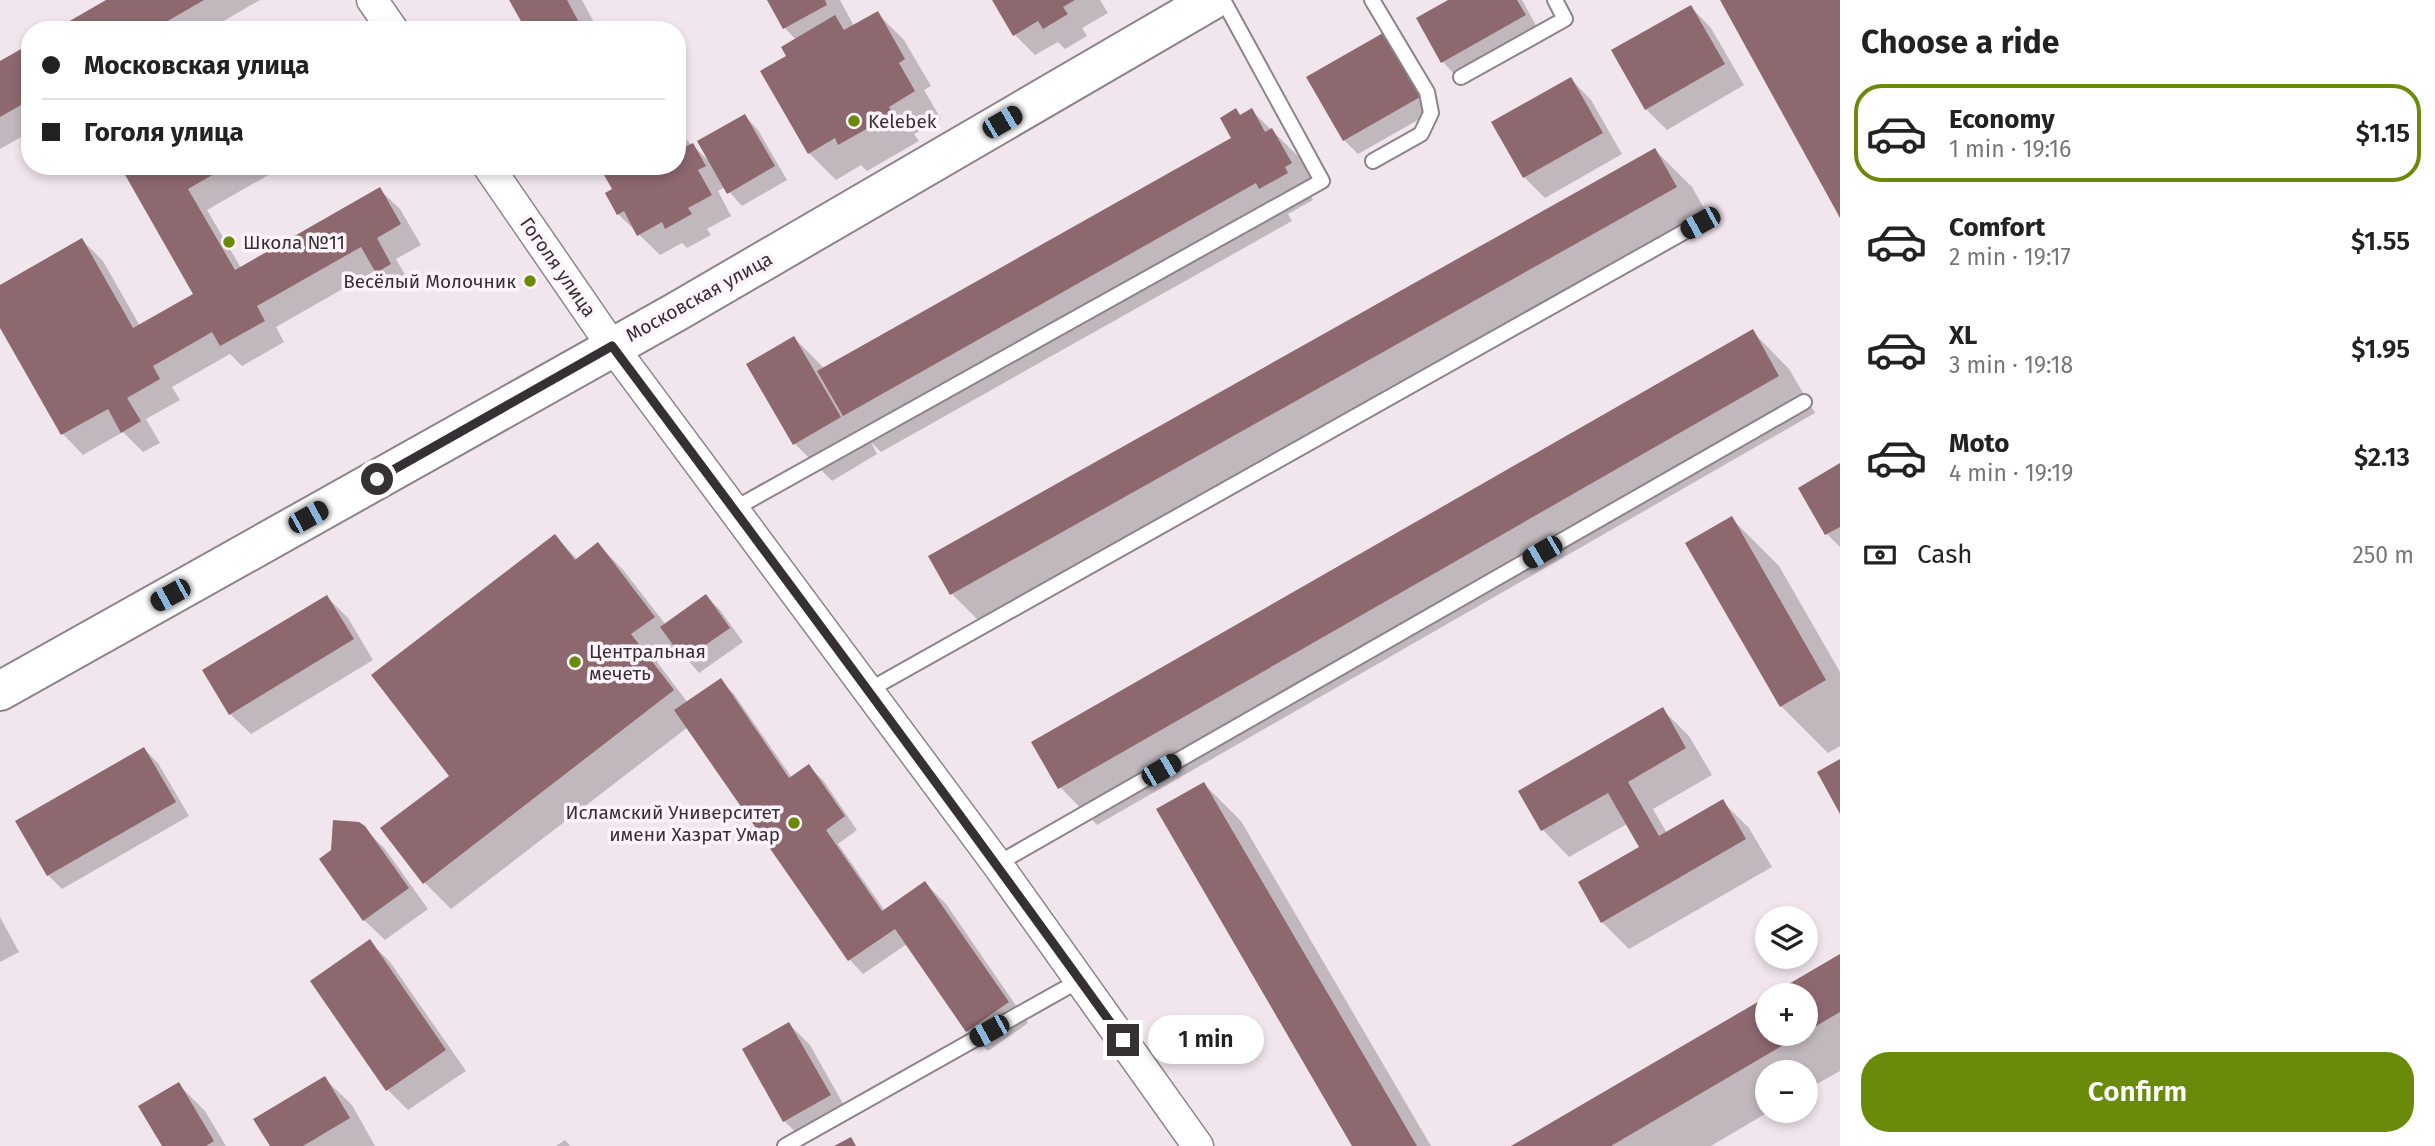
<!DOCTYPE html>
<html lang="en">
<head>
<meta charset="utf-8">
<style>
	body { margin:0; font-family:"Fira Sans",sans-serif; background:#f2f2f2; color:#222; height:100vh; display:flex; flex-direction:column; font-size:26px; white-space:nowrap }
	* { box-sizing:border-box; margin:0 }
	p { font-size:23px; color:#767676 }
	.icon { flex:none; width:38px; height:38px; fill:none; stroke:currentColor; stroke-width:2; stroke-linecap:round; stroke-linejoin:round }
	.map { position:relative; flex:1; overflow:hidden }
	.sheet { display:flex; flex-direction:column; background:#fff; width:595px }
	.sheet>* { flex:none }
	.guide { position:absolute; left:21px; top:21px; width:665px; height:154px; border-radius:28px; box-shadow:0 4px 10px #0003; display:grid; align-content:center; height:154px; padding:0 21px; background:#fff }
	.tools { position:absolute; left:1755px; top:906px; display:grid; gap:14px }
	.tools a { display:grid; place-items:center; width:63px; height:63px; border-radius:50%; background:#fff; box-shadow:0 4px 10px #0003; font-size:35px }
	.end { position:absolute; width:32px; height:32px; margin:-16px; border:9px solid #353033; background:#fff; box-shadow:0 0 0 4px #fff }
	.from { border-radius:50% }
	.bubble { position:absolute; height:49px; border-radius:24px; background:#fff; box-shadow:0 4px 10px #0003; font-size:23px; font-weight:600; line-height:49px; text-align:center }
	.car { position:absolute; width:21px; height:42px; margin:-21px -10px; border-radius:9px; box-shadow:0 0 5px 2px #0007; background:linear-gradient(#222 24%,#8ab4d8 0 40%,#222 0 76%,#8ab4d8 0 86%,#222 0) }
	.guide b { display:flex; align-items:center; gap:24px; height:66px; font-size:26px }
	.guide b+b { border-top:2px solid #e0e0e0 }
	.guide i { width:18px; height:18px; background:#222 }
	ul { padding:0; list-style:none }
	li { display:flex; align-items:center; gap:21px; height:98px; margin:0 14px 10px; padding:0 7px; border:4px solid transparent; border-radius:28px }
	li div { flex:1 }
	li b { display:block; font-size:26px }
	li em { font-style:normal; font-weight:600 }
	li.active { border-color:#6a8a09 }
	li>.icon { width:63px; height:63px; stroke-width:1.5 }
	h2 { padding:0 21px; font-size:32px; line-height:84px }
	.pay { display:flex; align-items:center; gap:18px; height:77px; padding:0 21px; font-size:26px }
	.pay p { margin-inline-start:auto }
	.cta { display:flex; gap:14px; margin-top:auto; padding:14px 21px }
	.cta a { flex:1; height:80px; border-radius:28px; background:#6a8a09; color:#fff; font-size:28px; font-weight:600; line-height:80px; text-align:center }
	main { display:flex; flex:1; min-height:0 }
	.map>svg:first-child { display:block }
	.shadow { fill:#0003 }
	.building { fill:#8d686f }
	.lines { fill:none; stroke-linecap:round; stroke-linejoin:round }
	.lane-casing { stroke:#8d838a; stroke-width:18 }
	.street-casing { stroke:#8d838a; stroke-width:33 }
	.secondary-casing { stroke:#8d838a; stroke-width:42 }
	.lane { stroke:#fff; stroke-width:14 }
	.street { stroke:#fff; stroke-width:30 }
	.secondary { stroke:#fff; stroke-width:38 }
	.route { stroke:#353033; stroke-width:9 }
	.poi-dot { fill:#6a8a09; stroke:#fff4fb; stroke-width:2.5 }
	.labels { text-anchor:middle; dominant-baseline:central; stroke-width:7; stroke-linejoin:round; paint-order:stroke }
	.poi-label { font-size:19px; fill:#353033; stroke:#fff4fb; text-anchor:start }
	.street-label { font-size:19px; fill:#353033; stroke:#fff4fb }
</style>
</head>
<body>
<main>
<div class="map">
<svg width="1840" height="1146" viewBox="0 0 1840 1146">
	<rect width="100%" height="100%" fill="#f2e6ee"/>
	<!-- shadow -->
	<path class="shadow" d="M 109,0 L 260,0 L 208,30 L 57,30 Z
		M 511,0 L 582,0 L 598,30 L 528,30 Z
		M 769,0 L 840,0 L 854,26 L 877,13 L 904,40 L 931,86 L 924,90 L 941,119 L 914,134 L 919,141 L 867,171 L 861,165 L 836,180 L 809,153 L 789,57 L 796,40 L 785,28 Z
		M 994,0 L 1100,0 L 1108,13 L 1082,28 L 1087,36 L 1065,49 L 1058,42 L 1035,55 L 1015,35 Z
		M 1451,0 L 1522,0 L 1538,29 L 1456,76 L 1443,62 Z
		M 1691,7 L 1711,28 L 1744,85 L 1667,130 L 1646,109 Z
		M 1383,35 L 1396,49 L 1432,112 L 1358,154 L 1344,140 Z
		M 30,46 L 30,132 L 0,149 L 0,63 Z
		M 1571,79 L 1591,100 L 1622,154 L 1545,198 L 1524,177 L 1493,123 Z
		M 1251,110 L 1299,157 L 1317,190 L 1310,194 L 1313,200 L 1288,214 L 1292,221 L 881,452 L 871,442 L 877,454 L 832,481 L 795,444 L 794,338 L 825,369 L 1231,141 L 1236,111 L 1241,116 Z
		M 745,116 L 758,130 L 787,180 L 742,206 L 725,187 L 718,191 L 731,216 L 707,229 L 711,235 L 687,248 L 682,243 L 660,255 L 618,214 L 677,166 L 677,131 L 709,161 Z
		M 1655,150 L 1692,187 L 1713,224 L 989,631 L 952,594 Z
		M 122,166 L 284,166 L 207,210 L 241,268 L 379,189 L 400,209 L 421,245 L 396,259 L 411,285 L 398,292 L 376,270 L 276,327 L 284,342 L 242,366 L 230,354 L 172,387 L 180,400 L 146,419 L 160,443 L 143,452 L 123,432 L 83,455 L 63,434 L 0,325 L 0,287 L 82,240 L 103,261 L 140,326 L 195,294 Z
		M 324,166 L 342,166 L 330,173 Z
		M 1752,331 L 1789,369 L 1815,413 L 1097,825 L 1060,787 Z
		M 1840,465 L 1840,547 L 1827,534 Z
		M 1731,518 L 1779,566 L 1840,672 L 1840,746 L 1828,753 L 1781,706 Z
		M 555,536 L 578,560 L 598,544 L 624,571 L 666,625 L 706,596 L 720,610 L 743,642 L 699,673 L 677,647 L 657,662 L 688,703 L 720,680 L 734,694 L 792,778 L 809,767 L 823,780 L 857,830 L 838,844 L 885,911 L 925,883 L 946,904 L 1028,1023 L 988,1051 L 967,1031 L 907,944 L 863,974 L 850,960 L 688,727 L 451,909 L 425,883 L 451,776 Z
		M 327,597 L 348,618 L 373,660 L 251,734 L 230,714 Z
		M 1663,710 L 1689,736 L 1712,775 L 1653,809 L 1667,833 L 1722,801 L 1749,828 L 1772,867 L 1629,949 L 1602,922 L 1641,848 L 1627,824 L 1569,857 L 1543,830 L 1520,791 Z
		M 144,749 L 158,763 L 189,816 L 62,889 L 48,875 Z
		M 1204,784 L 1241,821 L 1431,1146 L 1354,1146 Z
		M 364,828 L 385,849 L 428,909 L 385,940 L 364,920 Z
		M 0,917 L 19,952 L 0,962 Z
		M 370,942 L 390,962 L 466,1071 L 408,1110 L 388,1090 Z
		M 1840,956 L 1840,1071 L 1806,1090 L 1806,1073 L 1768,1073 L 1768,1111 L 1770,1111 L 1711,1146 L 1515,1146 L 1768,1034 L 1806,1034 L 1806,996 Z
		M 789,1024 L 810,1045 L 850,1116 L 805,1141 L 784,1121 Z
		M 325,1079 L 352,1105 L 375,1146 L 272,1146 Z
		M 178,1084 L 205,1111 L 226,1146 L 164,1146 Z
		M 565,1140 L 570,1146 L 556,1146 Z"/>
	<!-- building -->
	<path class="building" d="M 106,0 L 204,0 L 152,30 L 54,30 Z
		M 509,0 L 567,0 L 583,30 L 526,30 Z
		M 767,0 L 825,0 L 827,5 L 783,29 Z
		M 992,0 L 1075,0 L 1063,7 L 1068,14 L 1043,29 L 1038,21 L 1013,36 Z
		M 1448,0 L 1517,0 L 1526,15 L 1441,63 L 1416,18 Z
		M 1720,0 L 1840,0 L 1840,218 Z
		M 1691,5 L 1725,64 L 1645,110 L 1611,50 Z
		M 878,11 L 905,59 L 899,63 L 915,91 L 889,107 L 893,114 L 838,145 L 835,138 L 808,154 L 760,71 L 786,56 L 781,47 L 835,15 L 844,30 Z
		M 1383,33 L 1420,97 L 1343,141 L 1306,77 Z
		M 30,44 L 30,100 L 0,117 L 0,61 Z
		M 1571,77 L 1603,133 L 1523,178 L 1491,122 Z
		M 1236,108 L 1240,115 L 1252,108 L 1265,132 L 1272,128 L 1292,163 L 1285,167 L 1288,173 L 1259,189 L 1256,183 L 843,416 L 817,371 L 1231,138 L 1220,118 Z
		M 745,114 L 775,166 L 727,194 L 697,141 Z
		M 677,132 L 685,147 L 693,143 L 706,166 L 698,170 L 712,195 L 688,208 L 692,214 L 665,229 L 662,222 L 637,236 L 624,211 L 617,215 L 605,193 L 612,189 L 599,166 L 677,166 Z
		M 1655,148 L 1677,187 L 950,595 L 928,556 Z
		M 120,166 L 228,166 L 188,189 L 235,270 L 380,187 L 401,224 L 377,238 L 391,264 L 376,273 L 361,247 L 257,306 L 265,321 L 220,346 L 212,332 L 153,366 L 160,379 L 127,398 L 141,421 L 121,433 L 108,409 L 61,435 L 0,328 L 0,285 L 82,238 L 133,328 L 193,294 Z
		M 1753,329 L 1779,376 L 1058,789 L 1031,742 Z
		M 794,336 L 841,417 L 793,445 L 746,364 Z
		M 1840,463 L 1840,527 L 1825,535 L 1798,488 Z
		M 1732,516 L 1826,680 L 1780,707 L 1685,543 Z
		M 555,534 L 575,560 L 598,542 L 655,617 L 631,634 L 674,690 L 423,884 L 380,828 L 449,776 L 371,675 Z
		M 706,594 L 730,628 L 684,660 L 660,627 Z
		M 327,595 L 354,639 L 229,715 L 202,670 Z
		M 721,678 L 789,778 L 809,764 L 845,816 L 826,830 L 882,911 L 925,881 L 1009,1002 L 966,1032 L 895,929 L 848,961 L 674,710 Z
		M 1663,707 L 1686,748 L 1628,782 L 1659,836 L 1723,799 L 1746,839 L 1601,923 L 1578,882 L 1639,847 L 1608,793 L 1541,831 L 1518,791 Z
		M 144,747 L 176,802 L 47,876 L 15,821 Z
		M 1840,759 L 1840,814 L 1817,772 Z
		M 1204,782 L 1417,1146 L 1352,1146 L 1156,809 Z
		M 333,820 L 359,822 L 365,826 L 409,888 L 363,921 L 319,859 L 331,850 Z
		M 370,939 L 446,1050 L 386,1091 L 310,981 Z
		M 1840,954 L 1840,1012 L 1806,1032 L 1806,996 L 1768,996 Z
		M 1768,996 L 1768,1034 L 1802,1034 L 1611,1146 L 1511,1146 Z
		M 789,1022 L 831,1095 L 783,1122 L 742,1049 Z
		M 325,1076 L 350,1118 L 303,1146 L 270,1146 L 253,1119 Z
		M 179,1082 L 214,1141 L 206,1146 L 162,1146 L 138,1106 Z
		M 851,1137 L 856,1146 L 834,1146 Z"/>
	<g class="lines">
		<defs>
			<path id="lane" d="M 1372,0 L 1427,92 L 1431,113 L 1421,134 L 1373,161
				M 1461,77 L 1565,19 L 1555,0
				M 732,510 L 1322,181 L 1223,0
				M 869,690 L 1700,223
				M 997,864 L 1804,402
				M 785,1146 L 1080,980"/>
			<path id="street" d="M 372,0 L 393,30
				M 488,166 L 612,346 L 997,864 L 1198,1146"/>
			<path id="secondary" d="M 0,691 L 676,312 L 1212,0"/>
		</defs>
		<!-- lane casing -->
		<use href="#lane" class="lane-casing"/>
		<!-- street casing -->
		<use href="#street" class="street-casing"/>
		<!-- secondary casing -->
		<use href="#secondary" class="secondary-casing"/>
		<!-- lane -->
		<use href="#lane" class="lane"/>
		<!-- street -->
		<use href="#street" class="street"/>
		<!-- secondary -->
		<use href="#secondary" class="secondary"/>
	</g>
	<g class="lines">
		<!-- route -->
		<path class="route" d="M 377,479 L 612,346 C 784,576 955,806 1123,1040"/>
	</g>
	<!-- markers -->
	<g class="poi-dot">
		<circle cx="854" cy="121" r="7"/>
		<circle cx="229" cy="242" r="7"/>
		<circle cx="530" cy="281" r="7"/>
		<circle cx="575" cy="662" r="7"/>
		<circle cx="794" cy="823" r="7"/>
	</g>
	<g class="labels">
		<!-- poi labels -->
		<g class="poi-label">
			<text x="868" y="121">Kelebek</text>
			<text x="243" y="242">Школа №11</text>
			<text x="516" y="281" text-anchor="end">Весёлый Молочник</text>
			<text x="589" y="651">Центральная<tspan x="589" dy="22">мечеть</tspan></text>
			<text x="780" y="812" text-anchor="end">Исламский Университет<tspan x="780" dy="22">имени Хазрат Умар</tspan></text>
		</g>
		<!-- street labels -->
		<g class="street-label">
			<text transform="translate(558 267) rotate(55)">Гоголя улица</text>
			<text transform="translate(699 297) rotate(-29)">Московская улица</text>
		</g>
	</g>
</svg>
<div class="tools">
<a><svg class="icon" aria-label="layers" viewBox="0 0 24 24"><path d="M12 4l9 5-9 5-9-5zM3 14l9 5 9-5"/></svg></a>
<a>+</a>
<a>−</a>
</div>
<i class="end from" style="left:377px;top:479px"></i>
<i class="end" style="left:1123px;top:1040px"></i>
<div class="bubble" style="left:1148px;top:1015px;width:116px">1 min</div>
<i class="car" style="left:1002px;top:122px;rotate:60deg"></i>
<i class="car" style="left:1700px;top:223px;rotate:241deg"></i>
<i class="car" style="left:308px;top:517px;rotate:61deg"></i>
<i class="car" style="left:1542px;top:552px;rotate:240deg"></i>
<i class="car" style="left:170px;top:595px;rotate:241deg"></i>
<i class="car" style="left:1161px;top:770px;rotate:60deg"></i>
<i class="car" style="left:989px;top:1031px;rotate:241deg"></i>
<div class="guide">
<b><i class="from"></i>Московская улица</b>
<b><i></i>Гоголя улица</b>
</div>
</div>
<section class="sheet">
<h2>Choose a ride</h2>
<ul>
<li class="active"><svg class="icon" aria-label="car" viewBox="0 0 24 24"><path d="M5 17H2v-5l4-1 3-4h7l3 4 3 1v5h-3M9 17h6M6 11h13"/><circle cx="7" cy="17" r="2"/><circle cx="17" cy="17" r="2"/></svg><div><b>Economy</b><p>1 min · 19:16</p></div><em>$1.15</em></li>
<li><svg class="icon" aria-label="car" viewBox="0 0 24 24"><path d="M5 17H2v-5l4-1 3-4h7l3 4 3 1v5h-3M9 17h6M6 11h13"/><circle cx="7" cy="17" r="2"/><circle cx="17" cy="17" r="2"/></svg><div><b>Comfort</b><p>2 min · 19:17</p></div><em>$1.55</em></li>
<li><svg class="icon" aria-label="car" viewBox="0 0 24 24"><path d="M5 17H2v-5l4-1 3-4h7l3 4 3 1v5h-3M9 17h6M6 11h13"/><circle cx="7" cy="17" r="2"/><circle cx="17" cy="17" r="2"/></svg><div><b>XL</b><p>3 min · 19:18</p></div><em>$1.95</em></li>
<li><svg class="icon" aria-label="car" viewBox="0 0 24 24"><path d="M5 17H2v-5l4-1 3-4h7l3 4 3 1v5h-3M9 17h6M6 11h13"/><circle cx="7" cy="17" r="2"/><circle cx="17" cy="17" r="2"/></svg><div><b>Moto</b><p>4 min · 19:19</p></div><em>$2.13</em></li>
</ul>
<div class="pay"><svg class="icon" aria-label="cash" viewBox="0 0 24 24"><path d="M3 7h18v10H3z"/><circle cx="12" cy="12" r="2"/></svg>Cash<p>250 m</p></div>
<div class="cta"><a>Confirm</a></div>
</section>
</main>
</body>
</html>
